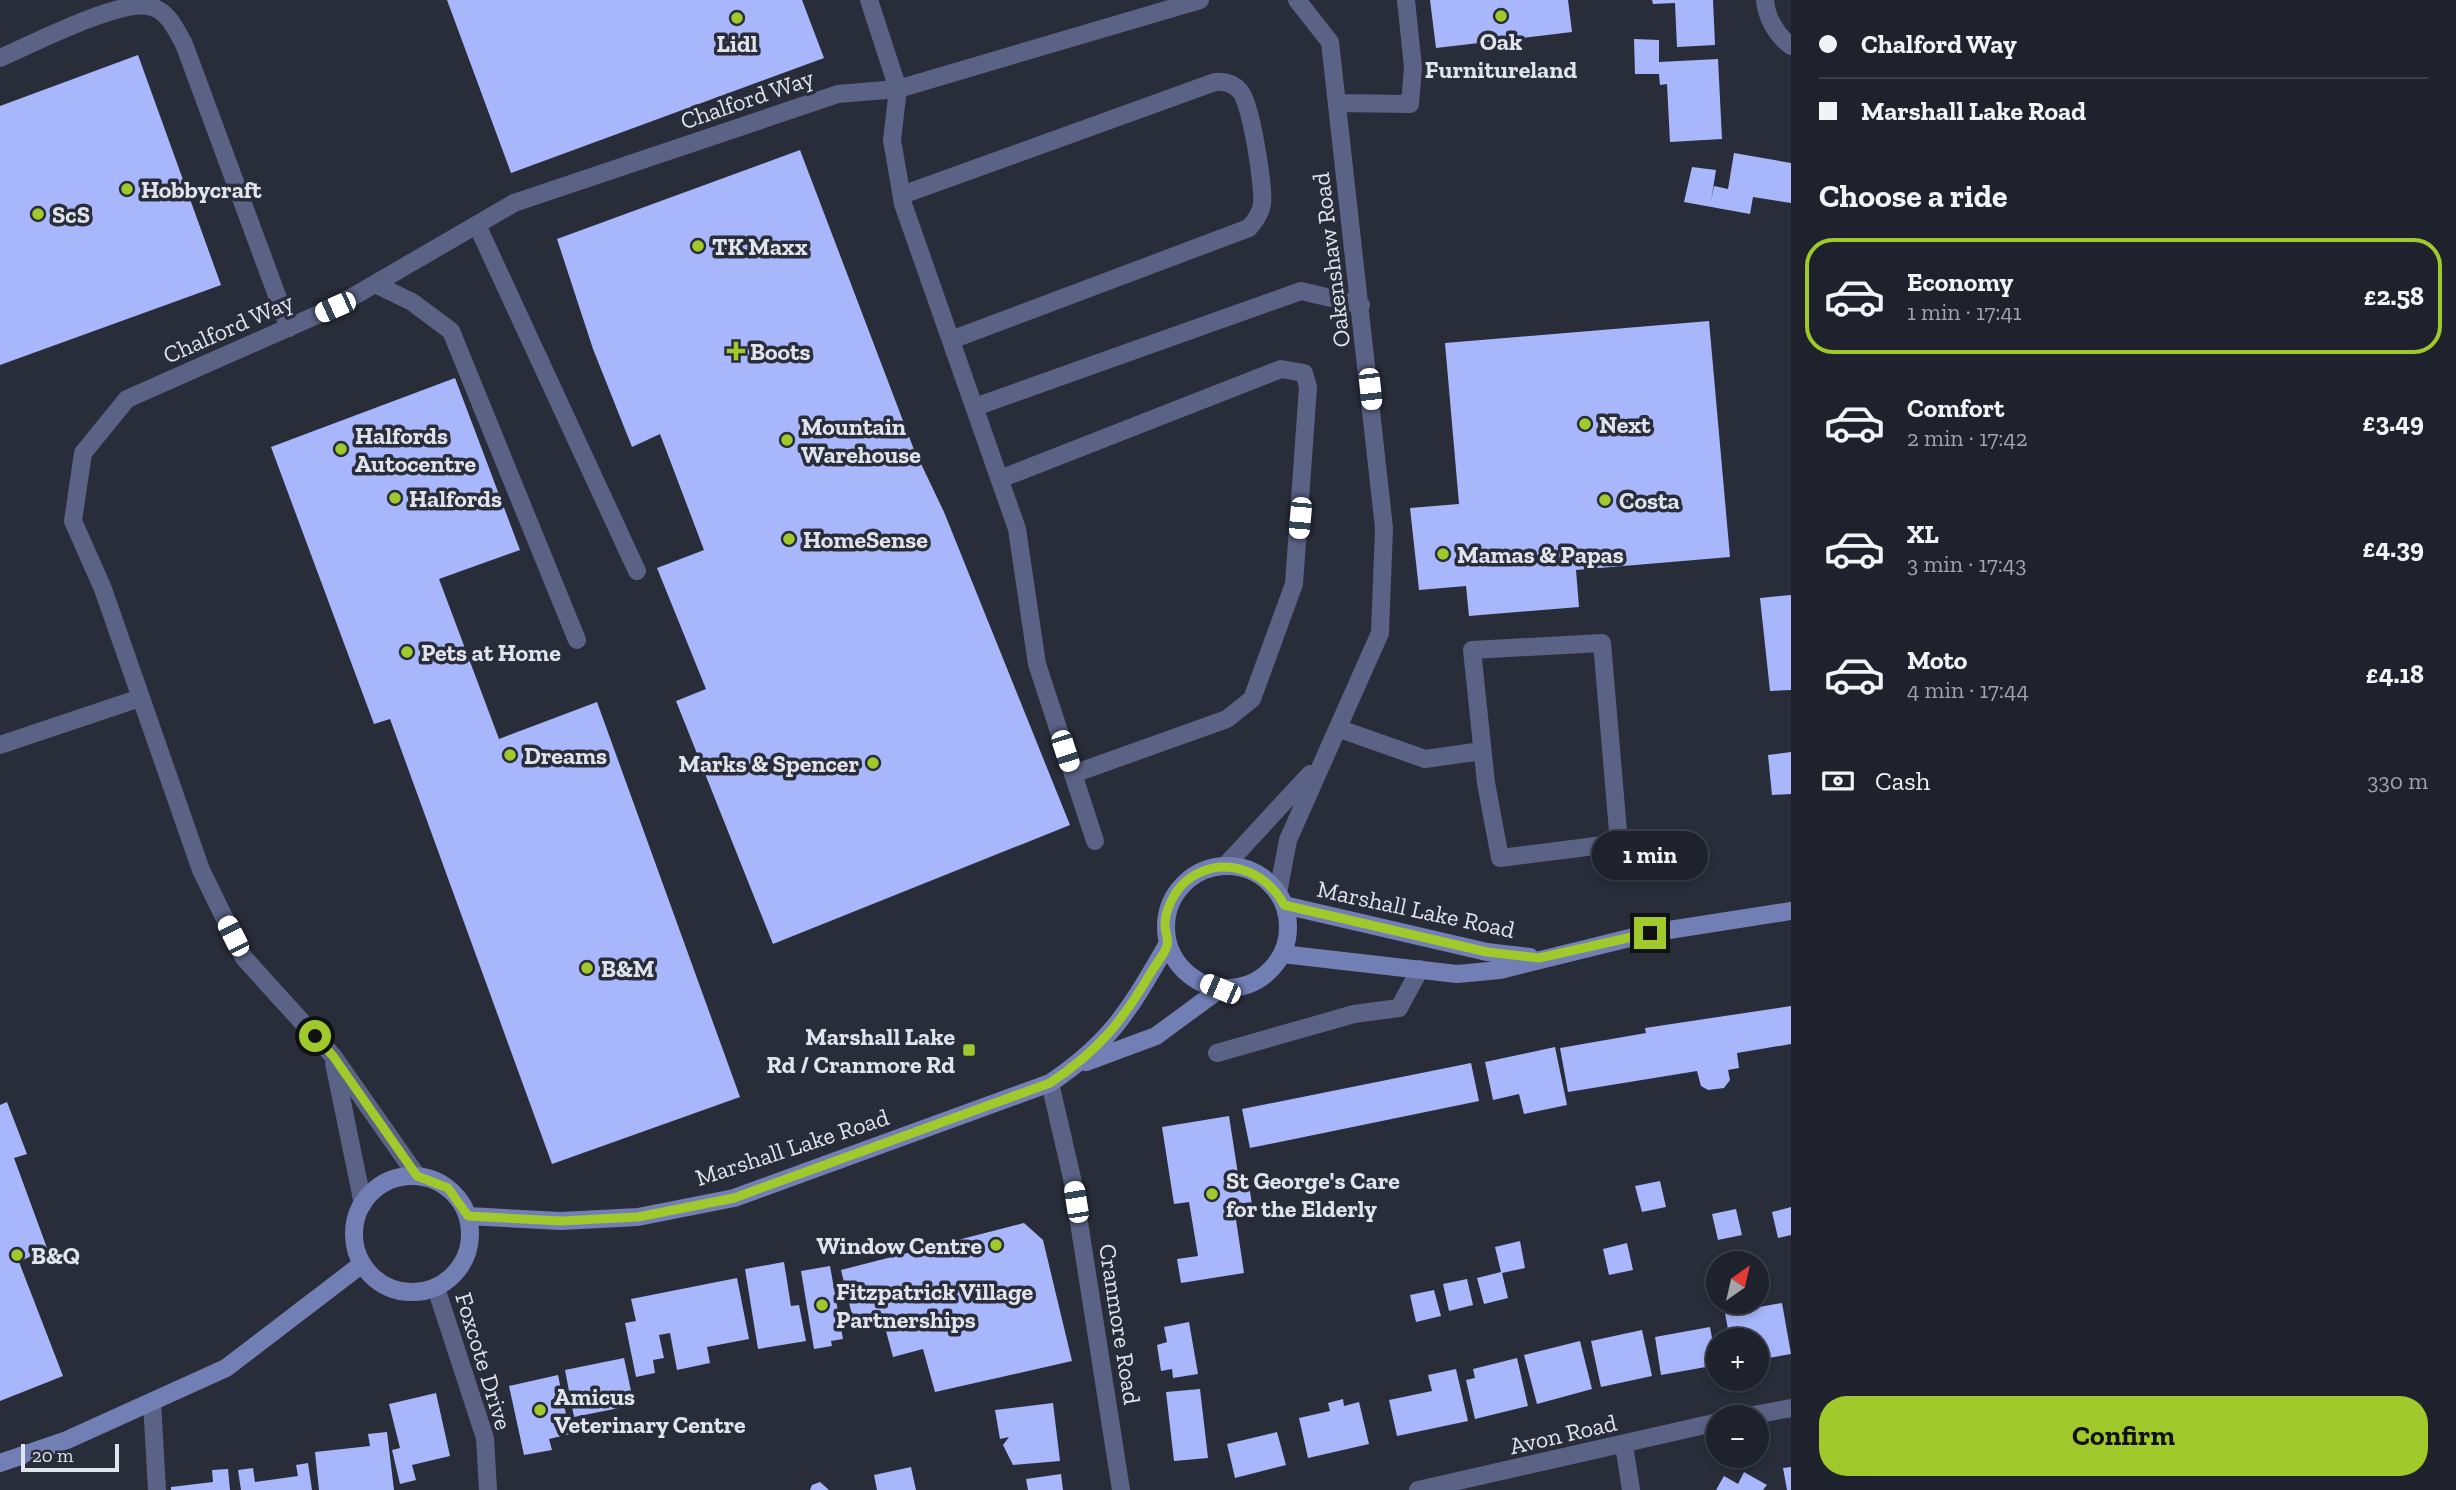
<!DOCTYPE html>
<html lang="en">
<head>
<meta charset="utf-8">
<style>
	body { margin:0; font-family:"Zilla Slab",serif; background:#2c2f38; color:#f1f3f6; height:100vh; display:flex; flex-direction:column; font-size:26px; white-space:nowrap }
	* { box-sizing:border-box; margin:0 }
	p { font-size:23px; color:#a1a4a9 }
	.icon { flex:none; width:38px; height:38px; fill:none; stroke:currentColor; stroke-width:2; stroke-linecap:round; stroke-linejoin:round }
	.map { position:relative; flex:1; overflow:hidden }
	.sheet { display:flex; flex-direction:column; background:#1f222c; width:665px }
	.sheet>* { flex:none }
	.banner { display:grid; align-content:center; height:154px; padding:0 28px; background:#1f222c }
	.needle { width:46px; rotate:34deg }
	.controls { position:absolute; left:1706px; top:1251px; display:grid; gap:14px }
	.controls a { display:grid; place-items:center; width:63px; height:63px; border-radius:50%; background:#1f222c; box-shadow:0 4px 10px #0003,0 0 0 2px #3c3f48; font-size:35px }
	.scale { position:absolute; left:21px; bottom:18px; width:98px; box-sizing:border-box; padding-left:7px; border:4px solid #e1e3ed; border-top:0; font-size:19px; line-height:24px; white-space:nowrap; color:#e1e3ed; -webkit-text-stroke:5px #292d3a; paint-order:stroke }
	.end { position:absolute; width:32px; height:32px; margin:-16px; border:9px solid #a0c92c; background:#111; box-shadow:0 0 0 4px #111 }
	.from { border-radius:50% }
	.bubble { position:absolute; height:49px; border-radius:24px; background:#1f222c; box-shadow:0 4px 10px #0003,0 0 0 2px #3c3f48; font-size:23px; font-weight:800; line-height:49px; text-align:center }
	.car { position:absolute; width:21px; height:42px; margin:-21px -10px; border-radius:9px; box-shadow:0 0 5px 2px #0007; background:linear-gradient(#fff 24%,#345 0 40%,#fff 0 76%,#345 0 86%,#fff 0) }
	.banner b { display:flex; align-items:center; gap:24px; height:66px; font-size:26px }
	.banner b+b { border-top:2px solid #3c3f48 }
	.banner i { width:18px; height:18px; background:#f1f3f6 }
	ul { padding:0; list-style:none }
	li { display:flex; align-items:center; gap:21px; height:116px; margin:0 14px 10px; padding:0 14px; border:4px solid transparent; border-radius:28px }
	li div { flex:1 }
	li b { display:block; font-size:26px }
	li em { font-style:normal; font-weight:800 }
	li.current { border-color:#a0c92c }
	li>.icon { width:63px; height:63px; stroke-width:1.5 }
	h2 { padding:0 28px; font-size:32px; line-height:84px }
	.pay { display:flex; align-items:center; gap:18px; height:77px; padding:0 28px; font-size:26px }
	.pay p { margin-inline-start:auto }
	.button { display:flex; gap:14px; margin-top:auto; padding:14px 28px }
	.button a { flex:1; height:80px; border-radius:28px; background:#a0c92c; color:#111; font-size:28px; font-weight:800; line-height:80px; text-align:center }
	main { display:flex; flex:1; min-height:0 }
	.map>svg:first-child { display:block }
	.building { fill:#a8b7fc }
	.lines { fill:none; stroke-linecap:round; stroke-linejoin:round }
	.lane { stroke:#5a6285; stroke-width:18 }
	.street { stroke:#5a6285; stroke-width:18 }
	.secondary { stroke:#727fb5; stroke-width:18 }
	.route { stroke:#a0c92c; stroke-width:9 }
	.poi-dot { fill:#a0c92c; stroke:#292d3a; stroke-width:2.5 }
	.labels { text-anchor:middle; dominant-baseline:central; stroke-width:7; stroke-linejoin:round; paint-order:stroke }
	.poi-label { font-size:24px; font-weight:bold; fill:#e1e3ed; stroke:#292d3a; text-anchor:start }
	.street-label { font-size:24px; fill:#e1e3ed; stroke:#292d3a }
</style>
</head>
<body>
<main>
<div class="map">
<svg width="1791" height="1490" viewBox="0 0 1791 1490">
	<rect width="100%" height="100%" fill="#292d3a"/>
	<!-- building -->
	<path class="building" d="M 447,0 L 802,0 L 824,58 L 511,173 Z
		M 1430,0 L 1568,0 L 1572,32 L 1436,48 Z
		M 1652,0 L 1713,0 L 1715,45 L 1677,47 L 1675,3 L 1653,4 Z
		M 1634,39 L 1659,40 L 1659,62 L 1718,59 L 1722,139 L 1670,142 L 1667,84 L 1660,85 L 1659,74 L 1635,74 Z
		M 138,55 L 221,285 L 0,365 L 0,106 Z
		M 800,150 L 913,447 L 944,512 L 1070,825 L 773,944 L 676,701 L 706,689 L 657,568 L 704,550 L 660,434 L 632,447 L 593,349 L 557,239 Z
		M 1734,153 L 1791,163 L 1791,203 L 1753,197 L 1750,214 L 1684,202 L 1692,167 L 1716,170 L 1711,201 L 1714,186 L 1728,189 Z
		M 1709,321 L 1730,557 L 1576,570 L 1579,607 L 1469,616 L 1466,586 L 1419,590 L 1410,508 L 1459,504 L 1445,343 Z
		M 455,378 L 520,550 L 439,579 L 499,739 L 597,702 L 740,1097 L 552,1164 L 390,719 L 374,724 L 271,447 Z
		M 1791,595 L 1791,690 L 1770,691 L 1760,598 Z
		M 1791,752 L 1791,794 L 1772,795 L 1768,755 Z
		M 1791,1006 L 1791,1044 L 1737,1053 L 1739,1068 L 1728,1070 L 1730,1080 L 1724,1088 L 1708,1090 L 1701,1086 L 1697,1071 L 1568,1092 L 1560,1048 L 1646,1033 L 1645,1028 Z
		M 1555,1047 L 1567,1105 L 1524,1114 L 1519,1094 L 1493,1100 L 1485,1062 Z
		M 1471,1063 L 1479,1101 L 1250,1148 L 1242,1109 Z
		M 7,1102 L 27,1154 L 14,1158 L 47,1248 L 19,1262 L 63,1376 L 0,1401 L 0,1105 Z
		M 1229,1116 L 1240,1187 L 1249,1185 L 1253,1211 L 1235,1213 L 1244,1273 L 1181,1283 L 1177,1259 L 1198,1256 L 1189,1202 L 1174,1204 L 1162,1127 Z
		M 1660,1181 L 1666,1207 L 1642,1212 L 1635,1186 Z
		M 1791,1207 L 1791,1235 L 1778,1238 L 1772,1212 Z
		M 1736,1209 L 1742,1235 L 1718,1240 L 1712,1214 Z
		M 1024,1223 L 1043,1240 L 1072,1361 L 935,1392 L 923,1349 L 893,1357 L 882,1316 L 854,1323 L 841,1270 Z
		M 1520,1241 L 1525,1268 L 1502,1273 L 1508,1298 L 1484,1304 L 1477,1278 L 1501,1272 L 1495,1247 Z
		M 1627,1243 L 1633,1270 L 1609,1275 L 1603,1249 Z
		M 784,1262 L 791,1306 L 799,1305 L 806,1341 L 758,1349 L 745,1269 Z
		M 830,1266 L 843,1339 L 831,1341 L 832,1346 L 814,1349 L 801,1271 Z
		M 737,1278 L 749,1339 L 707,1347 L 710,1363 L 677,1370 L 670,1333 L 659,1335 L 664,1358 L 653,1360 L 655,1373 L 636,1377 L 625,1323 L 636,1321 L 631,1299 Z
		M 1467,1279 L 1473,1305 L 1449,1311 L 1443,1284 Z
		M 1434,1290 L 1441,1316 L 1416,1322 L 1410,1295 Z
		M 1782,1303 L 1791,1354 L 1757,1360 L 1757,1340 L 1730,1340 L 1725,1313 Z
		M 1189,1322 L 1198,1374 L 1173,1378 L 1172,1369 L 1161,1371 L 1157,1345 L 1167,1342 L 1164,1327 Z
		M 1710,1327 L 1717,1365 L 1661,1375 L 1655,1337 Z
		M 1642,1330 L 1652,1376 L 1601,1387 L 1591,1341 Z
		M 1580,1341 L 1592,1389 L 1537,1404 L 1524,1355 Z
		M 624,1358 L 634,1405 L 574,1417 L 565,1370 Z
		M 1517,1358 L 1528,1406 L 1475,1419 L 1466,1380 L 1475,1378 L 1473,1369 Z
		M 1456,1369 L 1468,1421 L 1397,1436 L 1389,1400 L 1432,1391 L 1428,1375 Z
		M 558,1375 L 570,1434 L 549,1439 L 552,1450 L 524,1455 L 509,1386 Z
		M 1200,1389 L 1208,1458 L 1174,1461 L 1166,1392 Z
		M 436,1393 L 450,1456 L 412,1465 L 416,1480 L 400,1484 L 392,1450 L 400,1448 L 389,1404 Z
		M 1343,1399 L 1344,1406 L 1359,1402 L 1369,1444 L 1308,1458 L 1299,1418 L 1330,1411 L 1328,1403 Z
		M 1053,1403 L 1060,1461 L 1013,1465 L 1003,1445 L 1009,1437 L 1000,1439 L 995,1410 Z
		M 387,1432 L 394,1490 L 319,1490 L 315,1452 L 370,1446 L 368,1434 Z
		M 1277,1432 L 1286,1465 L 1235,1478 L 1227,1444 Z
		M 308,1463 L 312,1490 L 241,1490 L 238,1470 L 253,1468 L 255,1482 L 298,1476 L 296,1465 Z
		M 911,1467 L 916,1490 L 877,1490 L 874,1475 Z
		M 1791,1467 L 1791,1490 L 1787,1490 L 1783,1468 Z
		M 228,1469 L 230,1490 L 171,1490 L 171,1487 L 213,1482 L 212,1470 Z
		M 1744,1472 L 1767,1485 L 1763,1490 L 1716,1490 L 1724,1476 L 1738,1484 Z
		M 1061,1474 L 1063,1490 L 1028,1490 L 1026,1479 Z
		M 820,1482 L 829,1490 L 810,1490 L 812,1485 Z"/>
	<g class="lines">
		<!-- lane -->
		<path class="lane" d="M 869,0 L 898,89 L 892,140 L 903,204 L 1017,529 L 1037,664 L 1095,841
			M 0,58 C 32,44 118,0 148,6 C 168,10 175,28 184,44 L 289,328
			M 1337,103 L 1410,104 L 1413,67 L 1406,0
			M 902,195 L 1215,82 C 1225,81 1233,83 1240,91 C 1251,102 1264,187 1262,204 C 1261,213 1255,221 1249,228 L 951,340
			M 477,225 L 637,571
			M 375,284 L 412,302 L 451,331 L 577,640
			M 975,407 L 1301,291 L 1361,305
			M 1000,479 L 1281,369 L 1304,373 L 1308,387 L 1294,584 L 1252,699 L 1227,719 L 1073,774
			M 1602,643 L 1619,843 L 1500,858 L 1486,783 L 1472,650 Z
			M 1340,729 L 1425,759 L 1482,751
			M 0,745 L 140,698
			M 1225,866 L 1310,774
			M 1278,893 L 1288,840 L 1380,633 L 1384,528 L 1330,42 L 1297,0
			M 1217,1053 L 1354,1014 L 1399,1008 L 1420,969
			M 334,1063 L 363,1204
			M 417,1176 L 333,1056 L 244,958 L 201,870 L 103,589 L 73,521 L 83,453 L 127,399 L 335,307 L 514,203 L 838,94 L 898,89 L 1200,0
			M 152,1402 L 157,1490"/>
		<!-- street -->
		<path class="street" d="M 1765,0 C 1766,17 1777,36 1791,46
			M 1050,1083 L 1072,1178 L 1121,1490
			M 436,1288 L 485,1438 L 488,1490
			M 1738,1418 L 1791,1408
			M 1624,1445 L 1631,1490
			M 1418,1490 L 1718,1422"/>
		<!-- secondary -->
		<path class="secondary" d="M1166 927a61 61 0 1 1 122 0a61 61 0 1 1-122 0Z
			M 1284,905 L 1487,952 L 1530,957
			M 1282,954 L 1457,974 L 1500,970 L 1650,933 L 1791,911
			M 1086,1062 L 1156,1036 L 1220,989
			M354 1234a58 58 0 1 1 116 0a58 58 0 1 1-116 0Z
			M 468,1216 L 561,1221 L 638,1217 L 734,1198 L 1050,1083 C 1112,1042 1131,1007 1167,945
			M 0,1463 L 67,1440 L 226,1368 L 362,1264"/>
	</g>
	<g class="lines">
		<!-- route -->
		<path class="route" d="M 315,1036 L 333,1056 L 417,1176 L 448,1188 L 468,1216 L 561,1221 L 638,1217 L 734,1198 L 1050,1083 C 1098,1051 1121,1023 1150,974 C 1155,965 1164,955 1167,946 C 1169,940 1165,931 1165,925 C 1165,910 1174,892 1185,882 C 1218,853 1266,869 1284,905 L 1487,952 L 1539,958 L 1650,933"/>
	</g>
	<!-- markers -->
	<g class="poi-dot">
		<circle cx="1501" cy="16" r="7"/>
		<circle cx="737" cy="18" r="7"/>
		<circle cx="127" cy="189" r="7"/>
		<circle cx="38" cy="214" r="7"/>
		<circle cx="698" cy="246" r="7"/>
		<path d="M732.5 340.5h7v7h7v7h-7v7h-7v-7h-7v-7h7z"/>
		<circle cx="1585" cy="424" r="7"/>
		<circle cx="787" cy="440" r="7"/>
		<circle cx="341" cy="449" r="7"/>
		<circle cx="395" cy="498" r="7"/>
		<circle cx="1605" cy="500" r="7"/>
		<circle cx="789" cy="539" r="7"/>
		<circle cx="1443" cy="554" r="7"/>
		<circle cx="407" cy="652" r="7"/>
		<circle cx="510" cy="755" r="7"/>
		<circle cx="873" cy="763" r="7"/>
		<circle cx="587" cy="968" r="7"/>
		<rect x="962" y="1043" width="14" height="14" rx="3.5"/>
		<circle cx="1212" cy="1194" r="7"/>
		<circle cx="996" cy="1245" r="7"/>
		<circle cx="17" cy="1255" r="7"/>
		<circle cx="822" cy="1305" r="7"/>
		<circle cx="540" cy="1410" r="7"/>
	</g>
	<g class="labels">
		<!-- poi labels -->
		<g class="poi-label">
			<text x="1501" y="41" text-anchor="middle">Oak<tspan x="1501" dy="28">Furnitureland</tspan></text>
			<text x="737" y="43" text-anchor="middle">Lidl</text>
			<text x="141" y="189">Hobbycraft</text>
			<text x="52" y="214">ScS</text>
			<text x="712" y="246">TK Maxx</text>
			<text x="750" y="351">Boots</text>
			<text x="1599" y="424">Next</text>
			<text x="801" y="426">Mountain<tspan x="801" dy="28">Warehouse</tspan></text>
			<text x="355" y="435">Halfords<tspan x="355" dy="28">Autocentre</tspan></text>
			<text x="409" y="498">Halfords</text>
			<text x="1619" y="500">Costa</text>
			<text x="803" y="539">HomeSense</text>
			<text x="1457" y="554">Mamas &amp; Papas</text>
			<text x="421" y="652">Pets at Home</text>
			<text x="524" y="755">Dreams</text>
			<text x="859" y="763" text-anchor="end">Marks &amp; Spencer</text>
			<text x="601" y="968">B&amp;M</text>
			<text x="955" y="1036" text-anchor="end">Marshall Lake<tspan x="955" dy="28">Rd / Cranmore Rd</tspan></text>
			<text x="1226" y="1180">St George's Care<tspan x="1226" dy="28">for the Elderly</tspan></text>
			<text x="982" y="1245" text-anchor="end">Window Centre</text>
			<text x="31" y="1255">B&amp;Q</text>
			<text x="836" y="1291">Fitzpatrick Village<tspan x="836" dy="28">Partnerships</tspan></text>
			<text x="554" y="1396">Amicus<tspan x="554" dy="28">Veterinary Centre</tspan></text>
		</g>
		<!-- street labels -->
		<g class="street-label">
			<text transform="translate(747 99) rotate(-19)">Chalford Way</text>
			<text transform="translate(1331 260) rotate(-97)">Oakenshaw Road</text>
			<text transform="translate(228 328) rotate(-24)">Chalford Way</text>
			<text transform="translate(1416 909) rotate(12)">Marshall Lake Road</text>
			<text transform="translate(792 1147) rotate(-18)">Marshall Lake Road</text>
			<text transform="translate(1120 1324) rotate(81)">Cranmore Road</text>
			<text transform="translate(484 1361) rotate(73)">Foxcote Drive</text>
			<text transform="translate(1563 1434) rotate(-13)">Avon Road</text>
		</g>
	</g>
</svg>
<div class="controls">
<a><svg class="needle" viewBox="-14 -14 28 28"><path d="M0-13l5 13h-10z" fill="#e53935"/><path d="M0 13l5-13h-10z" fill="#a1a4a9"/></svg></a>
<a>+</a>
<a>−</a>
</div>
<div class="scale">20 m</div>
<i class="end from" style="left:315px;top:1036px"></i>
<i class="end" style="left:1650px;top:933px"></i>
<div class="bubble" style="left:1592px;top:831px;width:116px">1 min</div>
<i class="car" style="left:335px;top:307px;rotate:246deg"></i>
<i class="car" style="left:1370px;top:389px;rotate:174deg"></i>
<i class="car" style="left:1300px;top:518px;rotate:185deg"></i>
<i class="car" style="left:1065px;top:751px;rotate:162deg"></i>
<i class="car" style="left:233px;top:936px;rotate:333deg"></i>
<i class="car" style="left:1220px;top:989px;rotate:293deg"></i>
<i class="car" style="left:1076px;top:1202px;rotate:351deg"></i>
</div>
<section class="sheet">
<div class="banner">
<b><i class="from"></i>Chalford Way</b>
<b><i></i>Marshall Lake Road</b>
</div>
<h2>Choose a ride</h2>
<ul>
<li class="current"><svg class="icon" aria-label="car" viewBox="0 0 24 24"><path d="M5 17H2v-5l4-1 3-4h7l3 4 3 1v5h-3M9 17h6M6 11h13"/><circle cx="7" cy="17" r="2"/><circle cx="17" cy="17" r="2"/></svg><div><b>Economy</b><p>1 min · 17:41</p></div><em>£2.58</em></li>
<li><svg class="icon" aria-label="car" viewBox="0 0 24 24"><path d="M5 17H2v-5l4-1 3-4h7l3 4 3 1v5h-3M9 17h6M6 11h13"/><circle cx="7" cy="17" r="2"/><circle cx="17" cy="17" r="2"/></svg><div><b>Comfort</b><p>2 min · 17:42</p></div><em>£3.49</em></li>
<li><svg class="icon" aria-label="car" viewBox="0 0 24 24"><path d="M5 17H2v-5l4-1 3-4h7l3 4 3 1v5h-3M9 17h6M6 11h13"/><circle cx="7" cy="17" r="2"/><circle cx="17" cy="17" r="2"/></svg><div><b>XL</b><p>3 min · 17:43</p></div><em>£4.39</em></li>
<li><svg class="icon" aria-label="car" viewBox="0 0 24 24"><path d="M5 17H2v-5l4-1 3-4h7l3 4 3 1v5h-3M9 17h6M6 11h13"/><circle cx="7" cy="17" r="2"/><circle cx="17" cy="17" r="2"/></svg><div><b>Moto</b><p>4 min · 17:44</p></div><em>£4.18</em></li>
</ul>
<div class="pay"><svg class="icon" aria-label="cash" viewBox="0 0 24 24"><path d="M3 7h18v10H3z"/><circle cx="12" cy="12" r="2"/></svg>Cash<p>330 m</p></div>
<div class="button"><a>Confirm</a></div>
</section>
</main>
</body>
</html>
